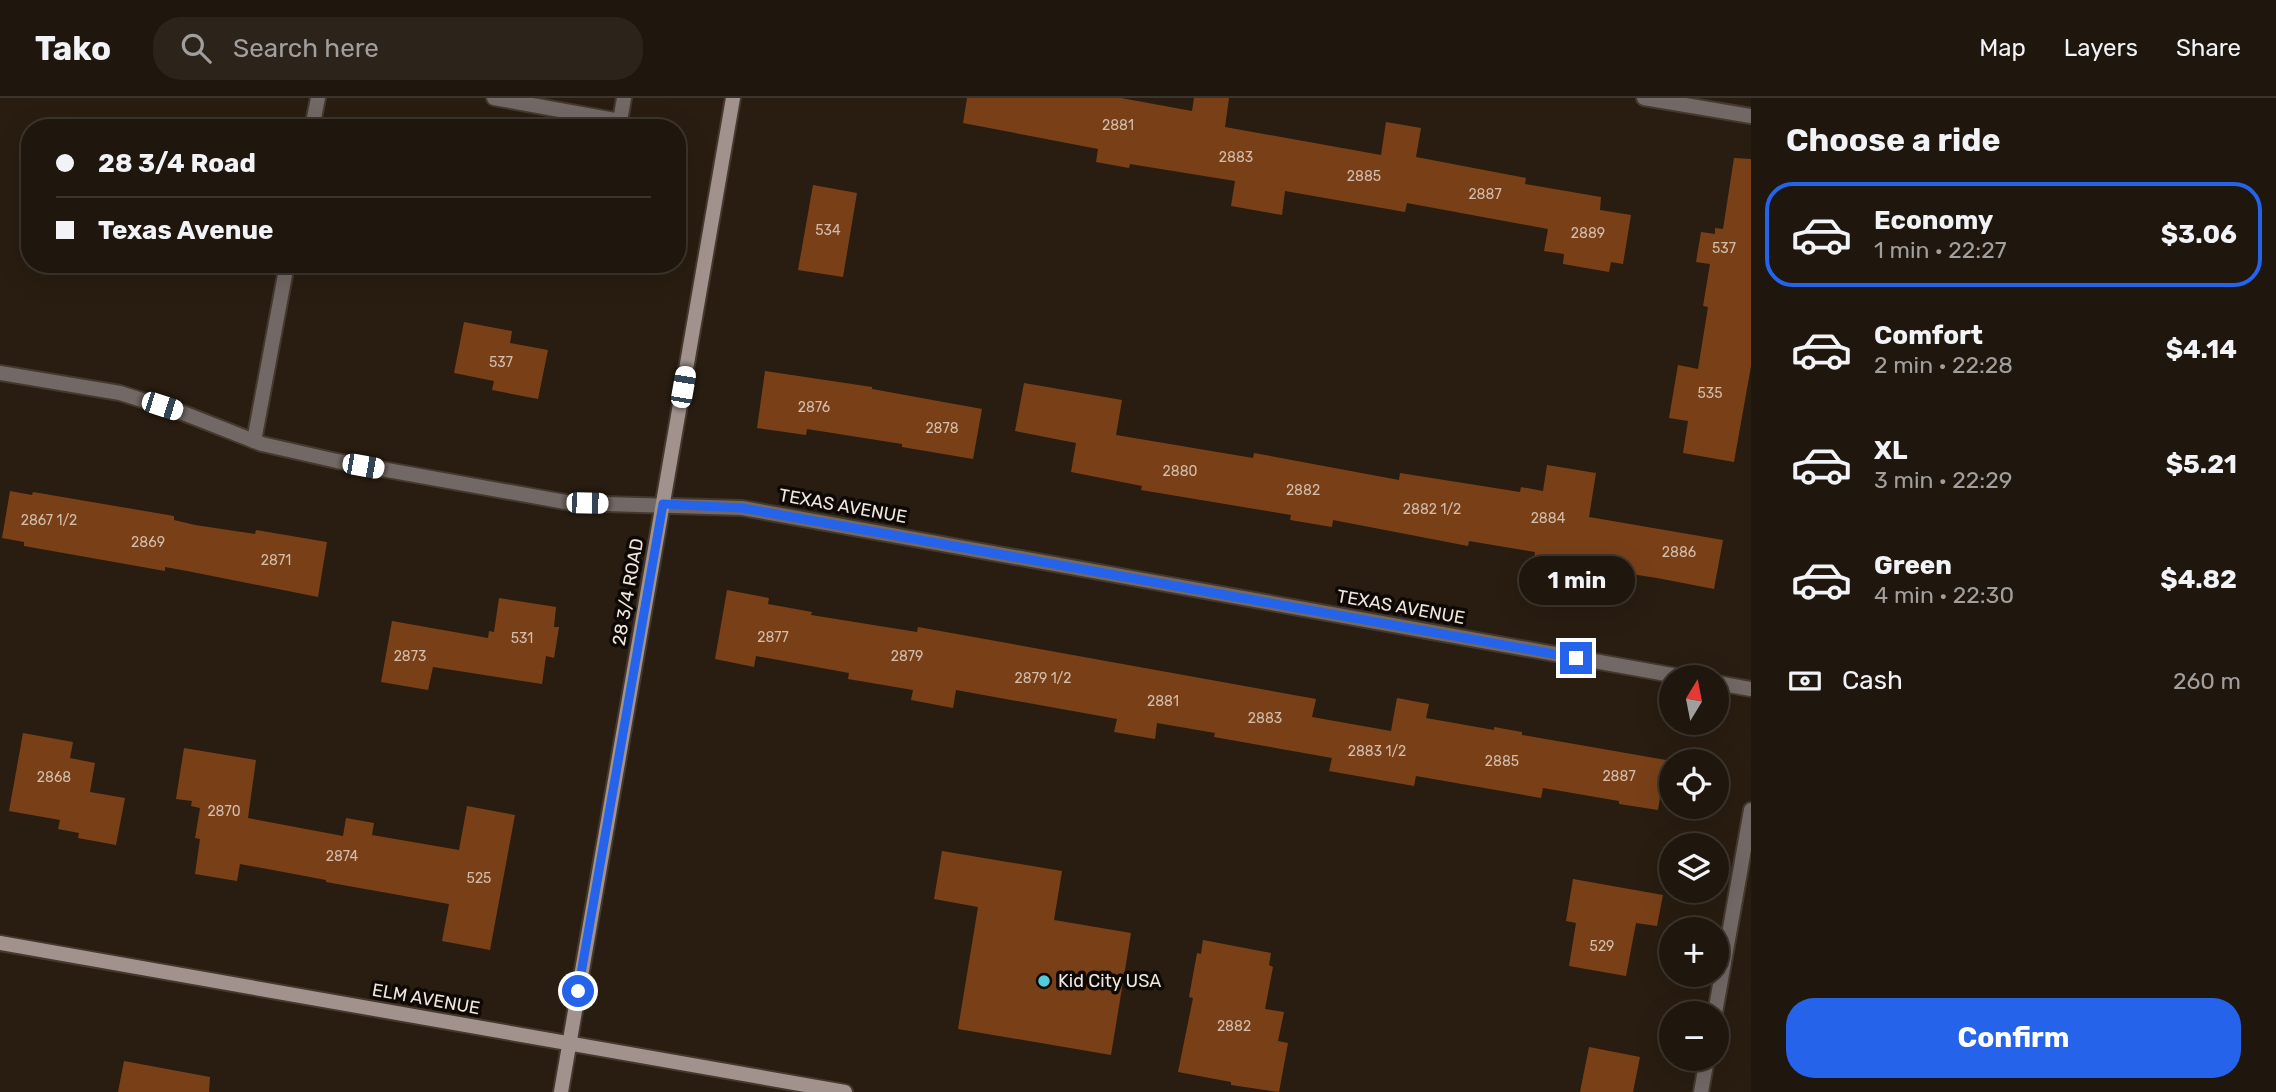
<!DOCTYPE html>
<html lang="en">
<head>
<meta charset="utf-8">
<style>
	body { margin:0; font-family:Rubik,sans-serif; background:#2c231b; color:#f1f3f6; height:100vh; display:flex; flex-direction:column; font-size:26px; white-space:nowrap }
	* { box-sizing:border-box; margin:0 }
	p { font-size:23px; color:#a19f9d }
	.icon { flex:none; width:38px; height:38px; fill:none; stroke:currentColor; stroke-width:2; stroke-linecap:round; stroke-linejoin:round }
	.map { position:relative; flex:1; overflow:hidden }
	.panel { display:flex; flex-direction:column; background:#1f160d; width:525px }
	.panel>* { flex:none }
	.guide { position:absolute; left:21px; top:21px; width:665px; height:154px; border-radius:28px; box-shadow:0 7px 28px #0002,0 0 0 2px #3c352e; display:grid; align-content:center; height:154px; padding:0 35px; background:#1f160d }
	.needle { width:46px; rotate:10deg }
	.controls { position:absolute; left:1659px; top:567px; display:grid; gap:14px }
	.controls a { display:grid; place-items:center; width:70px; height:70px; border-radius:50%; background:#1f160d; box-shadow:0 7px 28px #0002,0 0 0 2px #3c352e; font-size:35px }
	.end { position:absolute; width:32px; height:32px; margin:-16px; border:9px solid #2563eb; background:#fff; box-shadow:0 0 0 4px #fff }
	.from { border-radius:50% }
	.bubble { position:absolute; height:49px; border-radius:24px; background:#1f160d; box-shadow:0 7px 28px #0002,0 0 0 2px #3c352e; font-size:23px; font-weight:700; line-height:49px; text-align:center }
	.car { position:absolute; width:21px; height:42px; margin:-21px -10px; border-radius:9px; box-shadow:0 0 5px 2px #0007; background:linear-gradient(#fff 24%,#345 0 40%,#fff 0 76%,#345 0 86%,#fff 0) }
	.guide b { display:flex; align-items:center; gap:24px; height:66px; font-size:26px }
	.guide b+b { border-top:2px solid #3c352e }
	.guide i { width:18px; height:18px; background:#f1f3f6 }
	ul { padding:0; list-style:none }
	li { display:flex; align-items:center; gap:21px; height:105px; margin:0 14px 10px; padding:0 21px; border:4px solid transparent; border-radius:28px }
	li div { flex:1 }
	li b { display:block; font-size:26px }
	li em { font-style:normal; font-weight:700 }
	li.on { border-color:#2563eb }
	li>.icon { width:63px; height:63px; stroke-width:1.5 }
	h2 { padding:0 35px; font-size:32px; line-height:84px }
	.pay { display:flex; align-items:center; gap:18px; height:77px; padding:0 35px; font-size:26px }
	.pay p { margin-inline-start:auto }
	.primary-button { display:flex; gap:14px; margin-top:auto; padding:14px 35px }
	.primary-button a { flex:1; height:80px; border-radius:28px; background:#2563eb; color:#fff; font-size:28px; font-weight:700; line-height:80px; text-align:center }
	header { display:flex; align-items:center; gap:42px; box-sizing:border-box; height:98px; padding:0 35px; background:#1f160d; border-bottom:2px solid #3c352e }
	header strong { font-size:33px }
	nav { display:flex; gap:38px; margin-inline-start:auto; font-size:24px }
	.search { width:490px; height:63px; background:#2c231b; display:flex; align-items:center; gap:18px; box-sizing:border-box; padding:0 24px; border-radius:28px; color:#a19f9d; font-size:26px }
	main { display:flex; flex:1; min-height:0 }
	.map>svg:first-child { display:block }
	.building { fill:#794018 }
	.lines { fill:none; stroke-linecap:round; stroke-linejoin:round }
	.lane-casing { stroke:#45392e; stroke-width:18 }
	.street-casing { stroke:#45392e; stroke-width:18 }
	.secondary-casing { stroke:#45392e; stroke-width:18 }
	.lane { stroke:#726865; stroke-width:14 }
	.street { stroke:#726865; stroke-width:14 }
	.secondary { stroke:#a1928d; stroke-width:14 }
	.route { stroke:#2563eb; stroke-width:9 }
	.poi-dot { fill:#53cbdb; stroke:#0e0904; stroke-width:2.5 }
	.labels { text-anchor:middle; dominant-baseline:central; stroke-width:7; stroke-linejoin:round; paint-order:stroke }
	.number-label { font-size:14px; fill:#d2bcac }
	.street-label { font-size:18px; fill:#efe6de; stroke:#0e0904 }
	.poi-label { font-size:18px; fill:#efe6de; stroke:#0e0904; text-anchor:start }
</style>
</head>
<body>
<header>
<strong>Tako</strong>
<div class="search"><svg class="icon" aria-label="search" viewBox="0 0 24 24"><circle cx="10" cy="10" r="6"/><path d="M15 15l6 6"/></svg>Search here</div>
<nav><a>Map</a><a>Layers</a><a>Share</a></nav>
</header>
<main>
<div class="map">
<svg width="1751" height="994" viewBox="0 0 1751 994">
	<rect width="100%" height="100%" fill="#291d11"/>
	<!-- building -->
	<path class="building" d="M 967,0 L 1121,0 L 1192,13 L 1194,0 L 1229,0 L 1225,29 L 1381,57 L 1386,24 L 1421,30 L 1416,59 L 1526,80 L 1525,86 L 1601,99 L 1600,112 L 1631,117 L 1623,166 L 1611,164 L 1609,174 L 1563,166 L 1564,156 L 1544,153 L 1548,131 L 1407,105 L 1405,114 L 1285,93 L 1282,117 L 1231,108 L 1235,83 L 1130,66 L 1129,70 L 1096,64 L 1098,51 L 963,25 Z
		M 1734,60 L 1751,61 L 1751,268 L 1734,364 L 1683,355 L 1688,323 L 1669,320 L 1678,267 L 1698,271 L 1708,209 L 1703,208 L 1710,166 L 1696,164 L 1701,134 L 1715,136 L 1715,130 L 1723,131 Z
		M 813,87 L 857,95 L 843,179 L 798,172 Z
		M 464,224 L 512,233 L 510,245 L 548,252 L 538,301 L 492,292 L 494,283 L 454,275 Z
		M 765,273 L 872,289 L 872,291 L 982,311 L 973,361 L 902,349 L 902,346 L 807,331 L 806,337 L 757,330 Z
		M 1024,285 L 1122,302 L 1116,337 L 1253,360 L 1254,355 L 1399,382 L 1400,375 L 1520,394 L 1521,389 L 1543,393 L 1547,367 L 1596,375 L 1589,419 L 1723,442 L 1714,491 L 1657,480 L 1534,461 L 1535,454 L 1469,443 L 1468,448 L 1333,422 L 1332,429 L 1290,422 L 1291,417 L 1141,392 L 1142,388 L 1071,374 L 1076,345 L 1015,333 Z
		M 10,393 L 32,397 L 33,394 L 174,418 L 174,422 L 195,427 L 255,436 L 256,432 L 327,444 L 318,499 L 187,473 L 165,469 L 165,473 L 24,448 L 24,444 L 2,440 Z
		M 727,492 L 769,500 L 768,506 L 812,514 L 811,517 L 917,534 L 918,529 L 1316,601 L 1312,619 L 1391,633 L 1397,600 L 1429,606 L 1426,620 L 1494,632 L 1494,629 L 1522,634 L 1522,637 L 1666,662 L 1658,712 L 1619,706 L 1619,703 L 1543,690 L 1541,700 L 1416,678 L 1414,688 L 1329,673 L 1332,660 L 1214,639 L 1215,635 L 1157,625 L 1155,641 L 1114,634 L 1117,621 L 956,592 L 953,610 L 911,602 L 913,592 L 848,581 L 849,575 L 756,558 L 754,569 L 715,561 Z
		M 499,500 L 556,509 L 554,529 L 559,529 L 554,560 L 546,558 L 542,586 L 433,569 L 428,592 L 381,584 L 392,523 L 488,540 L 489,533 L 494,534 Z
		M 23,635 L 73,644 L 70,660 L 95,665 L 90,694 L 125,700 L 116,747 L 78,740 L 79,735 L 58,731 L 60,722 L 9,713 Z
		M 184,650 L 256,662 L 248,720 L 343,738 L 346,720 L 374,725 L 372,737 L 459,752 L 467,708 L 515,717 L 490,852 L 442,843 L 449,806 L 326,784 L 326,782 L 240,766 L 237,783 L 195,776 L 200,741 L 195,740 L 200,710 L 191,708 L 192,703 L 176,701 Z
		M 942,753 L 1062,773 L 1054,822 L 1131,835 L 1111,957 L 958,931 L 978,809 L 934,801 Z
		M 1573,781 L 1663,797 L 1657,828 L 1636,825 L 1626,878 L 1569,868 L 1576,825 L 1566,823 Z
		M 1203,842 L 1271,855 L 1269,867 L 1273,869 L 1265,911 L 1284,914 L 1278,943 L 1288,945 L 1279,994 L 1231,987 L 1231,984 L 1178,974 L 1193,900 L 1189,899 L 1197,855 L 1201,856 Z
		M 1589,949 L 1640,959 L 1633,994 L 1580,994 Z
		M 124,963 L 210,979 L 209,994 L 118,994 Z"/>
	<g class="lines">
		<defs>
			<path id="lane" d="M 494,0 L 620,23 L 624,0
				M 312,30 L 318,0
				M 254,343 L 287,166"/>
			<path id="street" d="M 1644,0 L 1751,18
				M 0,275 L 120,295 L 183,315 L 262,346 L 337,363 L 571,405 L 742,410 L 1683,579
				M 1717,585 L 1751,591
				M 1715,915 L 1751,712
				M 1701,994 L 1707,961"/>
			<path id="secondary" d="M 0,845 L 845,994
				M 561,994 L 733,0"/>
		</defs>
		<!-- lane casing -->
		<use href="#lane" class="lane-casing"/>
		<!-- street casing -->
		<use href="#street" class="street-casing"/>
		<!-- secondary casing -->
		<use href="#secondary" class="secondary-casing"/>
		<!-- lane -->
		<use href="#lane" class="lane"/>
		<!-- street -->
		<use href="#street" class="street"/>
		<!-- secondary -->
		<use href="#secondary" class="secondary"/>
	</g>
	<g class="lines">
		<!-- route -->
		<path class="route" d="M 578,893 L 663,406 L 742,410 L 1576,560"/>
	</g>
	<!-- markers -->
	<circle class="poi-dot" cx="1044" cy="883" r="7"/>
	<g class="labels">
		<!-- number labels -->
		<g class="number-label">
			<text x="1118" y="27">2881</text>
			<text x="1236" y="59">2883</text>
			<text x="1364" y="78">2885</text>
			<text x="1485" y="96">2887</text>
			<text x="828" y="132">534</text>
			<text x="1588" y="135">2889</text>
			<text x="1724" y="150">537</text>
			<text x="501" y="264">537</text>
			<text x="1710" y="295">535</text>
			<text x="814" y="309">2876</text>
			<text x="942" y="330">2878</text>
			<text x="1180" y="373">2880</text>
			<text x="1303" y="392">2882</text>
			<text x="1432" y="411">2882 1/2</text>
			<text x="1548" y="420">2884</text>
			<text x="49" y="422">2867 1/2</text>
			<text x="148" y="444">2869</text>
			<text x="1679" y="454">2886</text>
			<text x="276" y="462">2871</text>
			<text x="773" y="539">2877</text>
			<text x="522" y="540">531</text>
			<text x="410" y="558">2873</text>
			<text x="907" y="558">2879</text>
			<text x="1043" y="580">2879 1/2</text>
			<text x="1163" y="603">2881</text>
			<text x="1265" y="620">2883</text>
			<text x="1377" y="653">2883 1/2</text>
			<text x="1502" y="663">2885</text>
			<text x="1619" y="678">2887</text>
			<text x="54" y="679">2868</text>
			<text x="224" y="713">2870</text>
			<text x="342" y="758">2874</text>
			<text x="479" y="780">525</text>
			<text x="1602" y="848">529</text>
			<text x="1234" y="928">2882</text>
		</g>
		<!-- street labels -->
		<g class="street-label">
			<text transform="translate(843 408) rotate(10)">TEXAS AVENUE</text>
			<text transform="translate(628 494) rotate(-80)">28 3/4 ROAD</text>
			<text transform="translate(1401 509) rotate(10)">TEXAS AVENUE</text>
			<text transform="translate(426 901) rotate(10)">ELM AVENUE</text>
		</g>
		<!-- poi labels -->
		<g class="poi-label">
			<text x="1058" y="883">Kid City USA</text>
		</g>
	</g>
</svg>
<div class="controls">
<a><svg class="needle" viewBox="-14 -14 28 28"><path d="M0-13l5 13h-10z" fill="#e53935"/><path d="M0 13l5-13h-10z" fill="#a19f9d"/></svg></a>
<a><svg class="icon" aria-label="locate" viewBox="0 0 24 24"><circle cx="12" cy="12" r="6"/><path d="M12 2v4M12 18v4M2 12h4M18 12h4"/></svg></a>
<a><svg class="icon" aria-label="layers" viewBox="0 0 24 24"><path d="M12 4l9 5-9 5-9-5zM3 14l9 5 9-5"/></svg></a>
<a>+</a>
<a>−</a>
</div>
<i class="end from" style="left:578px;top:893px"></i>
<i class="end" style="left:1576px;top:560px"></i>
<div class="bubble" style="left:1519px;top:458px;width:116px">1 min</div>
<i class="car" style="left:683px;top:289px;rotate:10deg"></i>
<i class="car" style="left:162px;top:308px;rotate:108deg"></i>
<i class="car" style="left:363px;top:368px;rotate:100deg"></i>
<i class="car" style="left:587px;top:405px;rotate:91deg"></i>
<div class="guide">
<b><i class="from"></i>28 3/4 Road</b>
<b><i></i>Texas Avenue</b>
</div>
</div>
<section class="panel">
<h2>Choose a ride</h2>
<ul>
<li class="on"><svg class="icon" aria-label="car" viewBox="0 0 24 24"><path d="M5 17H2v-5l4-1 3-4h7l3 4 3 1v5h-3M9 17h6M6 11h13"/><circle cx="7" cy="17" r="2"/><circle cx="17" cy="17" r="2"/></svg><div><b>Economy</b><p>1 min · 22:27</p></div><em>$3.06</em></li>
<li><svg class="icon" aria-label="car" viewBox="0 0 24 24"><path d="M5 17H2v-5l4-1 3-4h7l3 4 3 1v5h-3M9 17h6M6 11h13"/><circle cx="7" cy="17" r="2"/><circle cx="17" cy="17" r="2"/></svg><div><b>Comfort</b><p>2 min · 22:28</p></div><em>$4.14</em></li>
<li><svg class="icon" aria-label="car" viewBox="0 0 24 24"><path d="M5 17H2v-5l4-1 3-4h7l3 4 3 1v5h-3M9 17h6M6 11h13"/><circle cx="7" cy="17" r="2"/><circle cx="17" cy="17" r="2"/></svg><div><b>XL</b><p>3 min · 22:29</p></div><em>$5.21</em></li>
<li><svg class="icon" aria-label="car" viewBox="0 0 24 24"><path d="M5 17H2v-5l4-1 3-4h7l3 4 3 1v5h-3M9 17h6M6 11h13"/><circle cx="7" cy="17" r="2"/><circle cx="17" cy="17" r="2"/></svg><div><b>Green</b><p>4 min · 22:30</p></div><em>$4.82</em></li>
</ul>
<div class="pay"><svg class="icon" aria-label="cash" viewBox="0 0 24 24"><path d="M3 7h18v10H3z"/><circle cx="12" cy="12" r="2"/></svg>Cash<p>260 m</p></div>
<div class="primary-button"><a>Confirm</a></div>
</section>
</main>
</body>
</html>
